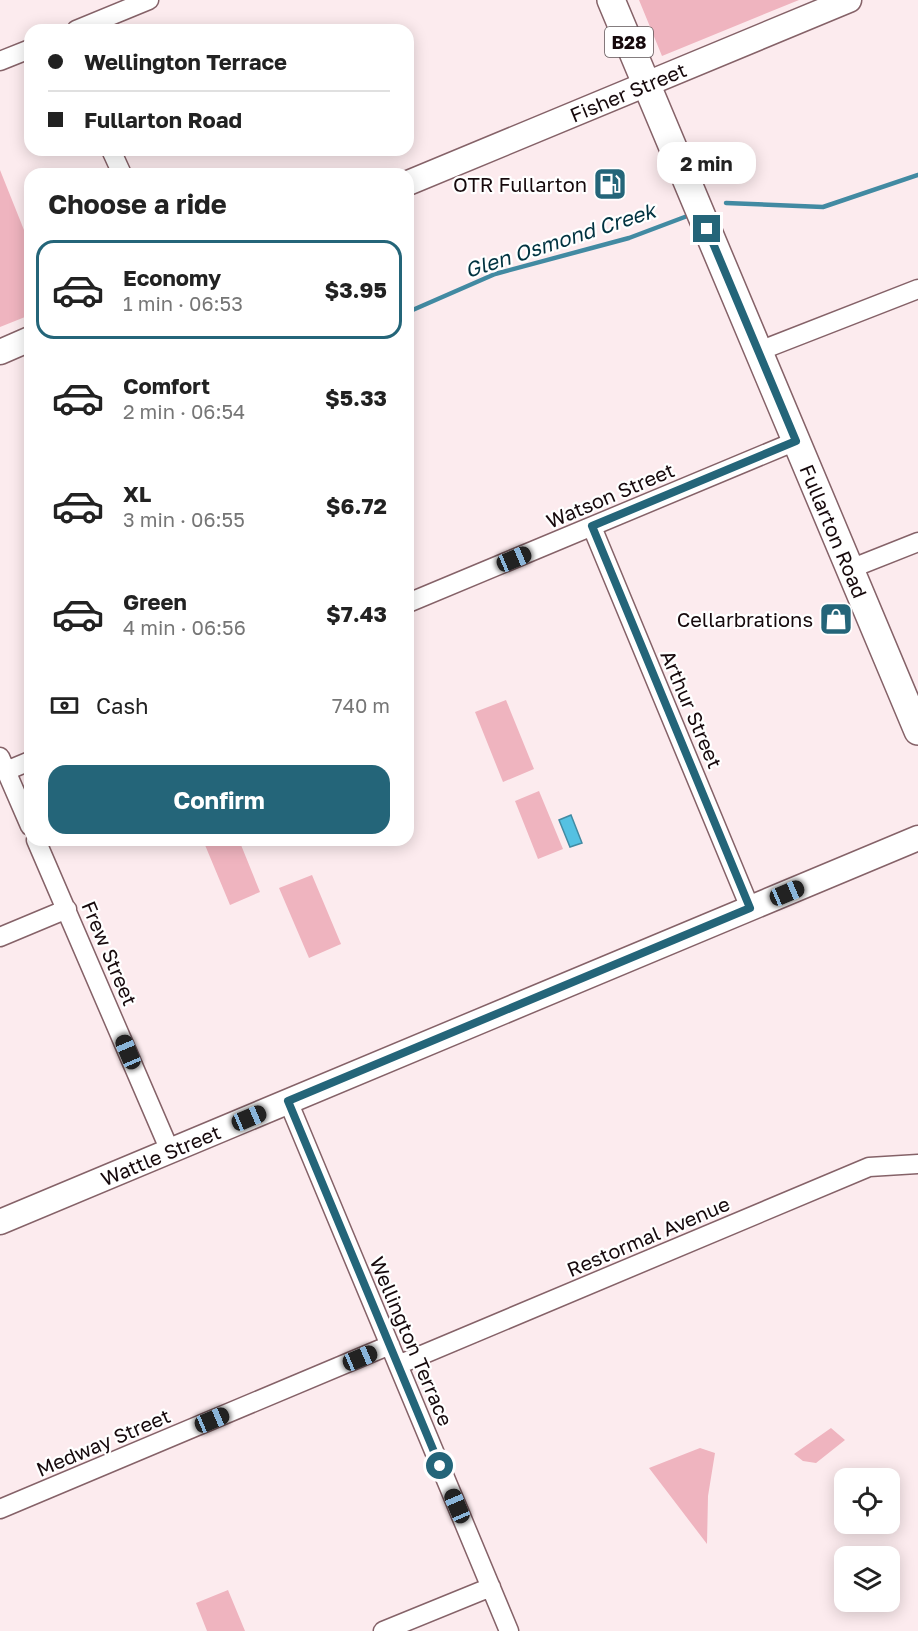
<!DOCTYPE html>
<html lang="en">
<head>
<meta charset="utf-8">
<style>
	body { margin:0; font-family:"Golos Text",sans-serif; background:#f2f2f2; color:#222; height:100vh; display:flex; flex-direction:column; font-size:22px; white-space:nowrap }
	* { box-sizing:border-box; margin:0 }
	p { font-size:20px; color:#767676 }
	.icon { flex:none; width:33px; height:33px; fill:none; stroke:currentColor; stroke-width:2; stroke-linecap:round; stroke-linejoin:round }
	.map { position:relative; flex:1; overflow:hidden }
	.details { position:absolute; left:24px; top:168px; width:390px; height:678px; display:flex; flex-direction:column; background:#fff; border-radius:18px; box-shadow:0 3px 15px #0003 }
	.details>* { flex:none }
	.hud { position:absolute; left:24px; top:24px; width:390px; height:132px; border-radius:18px; box-shadow:0 3px 15px #0003; display:grid; align-content:center; height:132px; padding:0 24px; background:#fff }
	.controls { position:absolute; left:834px; top:1468px; display:grid; gap:12px }
	.controls a { display:grid; place-items:center; width:66px; height:66px; border-radius:12px; background:#fff; box-shadow:0 3px 15px #0003; font-size:30px }
	.end { position:absolute; width:27px; height:27px; margin:-14px; border:8px solid #246579; background:#fff; box-shadow:0 0 0 3px #fff }
	.from { border-radius:50% }
	.bubble { position:absolute; height:42px; border-radius:18px; background:#fff; box-shadow:0 3px 15px #0003; font-size:20px; font-weight:700; line-height:42px; text-align:center }
	.car { position:absolute; width:18px; height:36px; margin:-18px -9px; border-radius:8px; box-shadow:0 0 4px 2px #0007; background:linear-gradient(#222 24%,#8ab4d8 0 40%,#222 0 76%,#8ab4d8 0 86%,#222 0) }
	.hud b { display:flex; align-items:center; gap:21px; height:57px; font-size:22px }
	.hud b+b { border-top:2px solid #e0e0e0 }
	.hud i { width:15px; height:15px; background:#222 }
	ul { padding:0; list-style:none }
	li { display:flex; align-items:center; gap:18px; height:99px; margin:0 12px 9px; padding:0 12px; border:3px solid transparent; border-radius:18px }
	li div { flex:1 }
	li b { display:block; font-size:22px }
	li em { font-style:normal; font-weight:700 }
	li.on { border-color:#246579 }
	li>.icon { width:54px; height:54px; stroke-width:1.5 }
	h2 { padding:0 24px; font-size:27px; line-height:72px }
	.pay { display:flex; align-items:center; gap:15px; height:66px; padding:0 24px; font-size:22px }
	.pay p { margin-inline-start:auto }
	.action { display:flex; gap:12px; margin-top:auto; padding:12px 24px }
	.action a { flex:1; height:69px; border-radius:18px; background:#246579; color:#fff; font-size:24px; font-weight:700; line-height:69px; text-align:center }
	.map>svg:first-child { display:block }
	.green { fill:#efb4bf }
	.water { fill:#55c1e2; stroke:#428aa2; stroke-width:1.5 }
	.lines { fill:none; stroke-linecap:round; stroke-linejoin:round }
	.stream { stroke:#428aa2; stroke-width:4.5 }
	.street-casing { stroke:#856268; stroke-width:21 }
	.secondary-casing { stroke:#856268; stroke-width:27 }
	.primary-casing { stroke:#856268; stroke-width:30 }
	.street { stroke:#fff; stroke-width:18 }
	.secondary { stroke:#fff; stroke-width:24 }
	.primary { stroke:#fff; stroke-width:27 }
	.route { stroke:#246579; stroke-width:8 }
	.labels { text-anchor:middle; dominant-baseline:central; stroke-width:4.5; stroke-linejoin:round; paint-order:stroke }
	.shield { fill:#fff; stroke:#5c5355; stroke-width:1.5 }
	.shield-label { font-size:18px; font-weight:bold; fill:#16090c }
	.street-label { font-size:20px; fill:#16090c; stroke:#fff }
	.poi-label { font-size:20px; fill:#16090c; stroke:#fff; text-anchor:end }
	.water-label { font-size:21px; font-style:italic; fill:#003240; stroke:#fff }
</style>
</head>
<body>
<div class="map">
<svg width="918" height="1631" viewBox="0 0 918 1631">
	<rect width="100%" height="100%" fill="#fcebee"/>
	<!-- green -->
	<path class="green" d="M 639,0 L 799,0 L 662,56 Z
		M 0,170 L 30,245 L 30,315 L 0,327 Z
		M 506,700 L 534,769 L 503,782 L 475,712 Z
		M 539,791 L 563,849 L 538,859 L 515,801 Z
		M 219,840 L 239,840 L 260,892 L 230,905 L 205,845 Z
		M 312,875 L 341,944 L 309,958 L 279,888 Z
		M 831,1428 L 845,1440 L 816,1463 L 803,1461 L 794,1454 Z
		M 700,1448 L 715,1453 L 708,1496 L 707,1544 L 649,1468 Z
		M 228,1590 L 245,1631 L 207,1631 L 196,1603 Z"/>
	<!-- water -->
	<path class="water" d="M 571,815 L 582,843 L 570,847 L 559,820 Z"/>
	<g class="lines">
		<!-- stream -->
		<path class="stream" d="M 726,203 L 823,207 L 918,175
			M 408,312 L 495,274 L 629,238 L 690,215"/>
		<defs>
			<path id="street" d="M 76,30 L 149,0
				M 0,61 L 30,49
				M 111,150 L 122,174
				M 759,351 L 918,289
				M 592,527 L 750,908
				M 850,569 L 918,542
				M 408,603 L 796,441
				M 0,757 L 30,826
				M 6,771 L 30,761
				M 36,840 L 170,1151
				M 0,937 L 67,909
				M 288,1101 L 509,1631
				M 398,1365 L 869,1167 L 918,1164
				M 0,1509 L 390,1345
				M 383,1631 L 491,1587"/>
			<g id="secondary">
				<path id="s1" d="M 408,183 L 849,0"/>
				<path d="M 0,352 L 30,339"/>
				<path id="s2" d="M 0,1222 L 918,838"/>
			</g>
			<g id="primary">
				<path id="s3" d="M 611,0 L 918,731"/>
			</g>
		</defs>
		<!-- street casing -->
		<use href="#street" class="street-casing"/>
		<!-- secondary casing -->
		<use href="#secondary" class="secondary-casing"/>
		<!-- primary casing -->
		<use href="#primary" class="primary-casing"/>
		<!-- street -->
		<use href="#street" class="street"/>
		<!-- secondary -->
		<use href="#secondary" class="secondary"/>
		<!-- primary -->
		<use href="#primary" class="primary"/>
	</g>
	<g class="lines">
		<!-- route -->
		<path class="route" d="M 440,1466 L 288,1101 L 750,908 L 592,526 L 796,441 L 707,229"/>
	</g>
	<!-- icons -->
	<defs>
		<symbol id="fuel-square" viewBox="-11 -11 22 22"><rect x="-9" y="-9" width="18" height="18" rx="4" fill="#246579" stroke="#fff"/><path d="M-5.5-6h7V0h2V4h1.3V-2.5L3-4.5l.8-.8L6-3V5H2.5V1h-1V6h-7ZM-4.2-4.7v3.2H.2V-4.7Z" fill="#fff"/></symbol>
		<symbol id="shop-square" viewBox="-11 -11 22 22"><rect x="-9" y="-9" width="18" height="18" rx="4" fill="#246579" stroke="#fff"/><path d="M-5-2.5h2.3a2.7 3.5 0 0 1 5.4 0H5L5.5 6h-11ZM-1.5-2.5h3a1.5 2.3 0 0 0-3 0Z" fill="#fff"/></symbol>
	</defs>
	<g fill-rule="evenodd">
		<use href="#fuel-square" x="591" y="165" width="38" height="38"/>
		<use href="#shop-square" x="817" y="600" width="38" height="38"/>
	</g>
	<g class="labels">
		<!-- shield labels -->
		<rect class="shield" x="605" y="27" width="48" height="30" rx="4.5"/>
		<g class="shield-label">
			<text x="629" y="42">B28</text>
		</g>
		<!-- street labels -->
		<g class="street-label">
			<text stroke="none"><textPath href="#s1" startOffset="238">Fisher Street</textPath></text>
			<text transform="translate(610 495) rotate(-23)">Watson Street</text>
			<text stroke="none"><textPath href="#s3" startOffset="576">Fullarton Road</textPath></text>
			<text transform="translate(692 709) rotate(67)">Arthur Street</text>
			<text transform="translate(110 953) rotate(67)">Frew Street</text>
			<text stroke="none"><textPath href="#s2" startOffset="174">Wattle Street</textPath></text>
			<text transform="translate(648 1236) rotate(-23)">Restormal Avenue</text>
			<text transform="translate(412 1341) rotate(67)">Wellington Terrace</text>
			<text transform="translate(103 1442) rotate(-23)">Medway Street</text>
		</g>
		<!-- poi labels -->
		<g class="poi-label">
			<text x="587" y="184">OTR Fullarton</text>
			<text x="813" y="619">Cellarbrations</text>
		</g>
		<!-- water labels -->
		<g class="water-label">
			<text transform="translate(560 240) rotate(-18)">Glen Osmond Creek</text>
		</g>
	</g>
</svg>
<div class="controls">
<a><svg class="icon" aria-label="locate" viewBox="0 0 24 24"><circle cx="12" cy="12" r="6"/><path d="M12 2v4M12 18v4M2 12h4M18 12h4"/></svg></a>
<a><svg class="icon" aria-label="layers" viewBox="0 0 24 24"><path d="M12 4l9 5-9 5-9-5zM3 14l9 5 9-5"/></svg></a>
</div>
<i class="end from" style="left:440px;top:1466px"></i>
<i class="end" style="left:707px;top:229px"></i>
<div class="bubble" style="left:657px;top:142px;width:99px">2 min</div>
<i class="car" style="left:514px;top:559px;rotate:67deg"></i>
<i class="car" style="left:787px;top:893px;rotate:67deg"></i>
<i class="car" style="left:128px;top:1052px;rotate:337deg"></i>
<i class="car" style="left:249px;top:1118px;rotate:67deg"></i>
<i class="car" style="left:360px;top:1358px;rotate:67deg"></i>
<i class="car" style="left:212px;top:1420px;rotate:67deg"></i>
<i class="car" style="left:457px;top:1506px;rotate:337deg"></i>
<div class="hud">
<b><i class="from"></i>Wellington Terrace</b>
<b><i></i>Fullarton Road</b>
</div>
<section class="details">
<h2>Choose a ride</h2>
<ul>
<li class="on"><svg class="icon" aria-label="car" viewBox="0 0 24 24"><path d="M5 17H2v-5l4-1 3-4h7l3 4 3 1v5h-3M9 17h6M6 11h13"/><circle cx="7" cy="17" r="2"/><circle cx="17" cy="17" r="2"/></svg><div><b>Economy</b><p>1 min · 06:53</p></div><em>$3.95</em></li>
<li><svg class="icon" aria-label="car" viewBox="0 0 24 24"><path d="M5 17H2v-5l4-1 3-4h7l3 4 3 1v5h-3M9 17h6M6 11h13"/><circle cx="7" cy="17" r="2"/><circle cx="17" cy="17" r="2"/></svg><div><b>Comfort</b><p>2 min · 06:54</p></div><em>$5.33</em></li>
<li><svg class="icon" aria-label="car" viewBox="0 0 24 24"><path d="M5 17H2v-5l4-1 3-4h7l3 4 3 1v5h-3M9 17h6M6 11h13"/><circle cx="7" cy="17" r="2"/><circle cx="17" cy="17" r="2"/></svg><div><b>XL</b><p>3 min · 06:55</p></div><em>$6.72</em></li>
<li><svg class="icon" aria-label="car" viewBox="0 0 24 24"><path d="M5 17H2v-5l4-1 3-4h7l3 4 3 1v5h-3M9 17h6M6 11h13"/><circle cx="7" cy="17" r="2"/><circle cx="17" cy="17" r="2"/></svg><div><b>Green</b><p>4 min · 06:56</p></div><em>$7.43</em></li>
</ul>
<div class="pay"><svg class="icon" aria-label="cash" viewBox="0 0 24 24"><path d="M3 7h18v10H3z"/><circle cx="12" cy="12" r="2"/></svg>Cash<p>740 m</p></div>
<div class="action"><a>Confirm</a></div>
</section>
</div>
</body>
</html>
